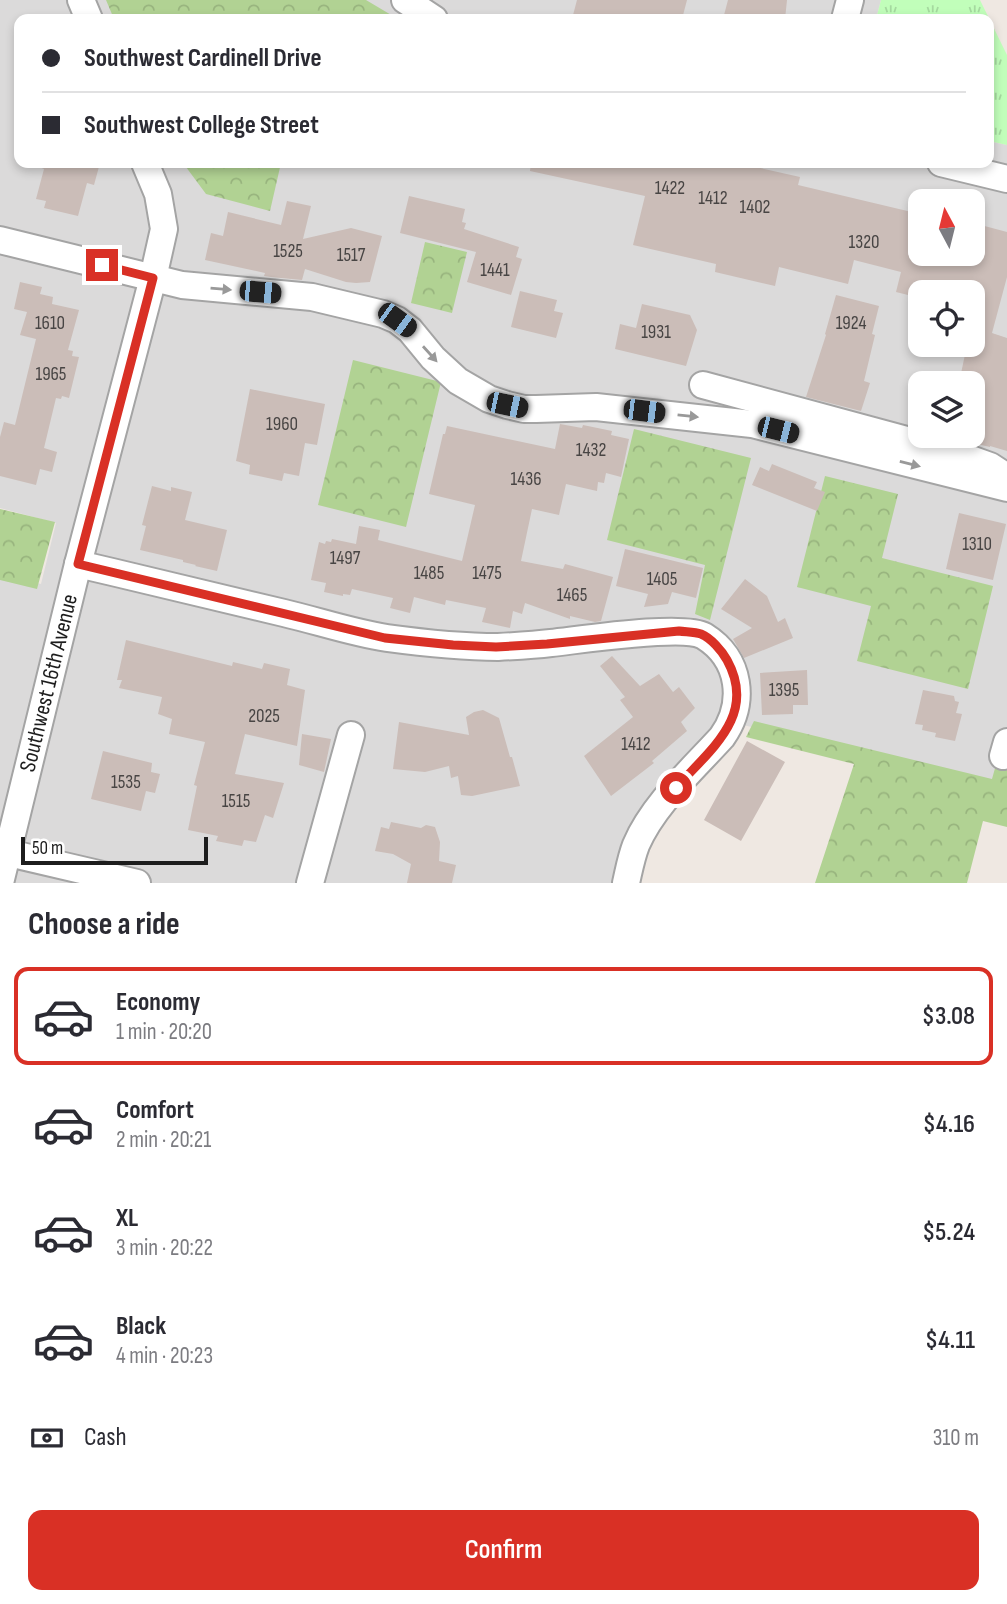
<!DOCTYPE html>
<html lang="en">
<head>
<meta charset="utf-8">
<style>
	body { margin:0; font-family:"Sofia Sans Condensed",sans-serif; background:#f2f2f3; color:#2b2b33; height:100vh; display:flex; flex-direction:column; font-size:26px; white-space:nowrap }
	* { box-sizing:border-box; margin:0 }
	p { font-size:23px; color:#7c7c81 }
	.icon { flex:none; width:38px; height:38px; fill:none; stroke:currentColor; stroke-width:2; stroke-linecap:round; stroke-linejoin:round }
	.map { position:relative; height:883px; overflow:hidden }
	.sheet { display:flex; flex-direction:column; background:#fff; flex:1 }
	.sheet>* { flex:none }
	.banner { position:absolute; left:14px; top:14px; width:980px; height:154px; border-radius:14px; box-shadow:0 4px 10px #0003; display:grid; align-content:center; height:154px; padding:0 28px; background:#fff }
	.needle { width:46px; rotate:353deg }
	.fabs { position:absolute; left:908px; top:189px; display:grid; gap:14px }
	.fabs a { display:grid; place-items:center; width:77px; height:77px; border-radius:14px; background:#fff; box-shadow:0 4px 10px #0003; font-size:35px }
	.scale { position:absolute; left:21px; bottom:18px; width:187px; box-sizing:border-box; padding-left:7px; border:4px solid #1d1d1d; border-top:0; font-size:19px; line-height:24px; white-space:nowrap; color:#1d1d1d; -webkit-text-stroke:5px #fff; paint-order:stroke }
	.end { position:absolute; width:32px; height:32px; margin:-16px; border:9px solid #d93025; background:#fff; box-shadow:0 0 0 4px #fff }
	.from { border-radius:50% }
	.car { position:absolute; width:21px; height:42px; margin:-21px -10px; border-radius:9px; box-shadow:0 0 5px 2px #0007; background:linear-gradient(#222 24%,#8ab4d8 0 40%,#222 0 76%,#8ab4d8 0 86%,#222 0) }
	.banner b { display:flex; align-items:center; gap:24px; height:66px; font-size:26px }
	.banner b+b { border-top:2px solid #e1e1e2 }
	.banner i { width:18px; height:18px; background:#2b2b33 }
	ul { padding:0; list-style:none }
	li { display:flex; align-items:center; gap:21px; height:98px; margin:0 14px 10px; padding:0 14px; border:4px solid transparent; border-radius:14px }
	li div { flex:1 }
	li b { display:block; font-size:26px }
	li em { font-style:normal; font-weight:600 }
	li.active { border-color:#d93025 }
	li>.icon { width:63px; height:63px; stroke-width:1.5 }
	h2 { padding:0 28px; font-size:32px; line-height:84px }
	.pay { display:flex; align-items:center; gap:18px; height:77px; padding:0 28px; font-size:26px }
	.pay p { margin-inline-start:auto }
	.action { display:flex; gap:14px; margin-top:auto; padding:14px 28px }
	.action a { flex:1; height:80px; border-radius:14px; background:#d93025; color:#fff; font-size:28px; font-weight:600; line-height:80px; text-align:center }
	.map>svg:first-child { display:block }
	.residential { fill:#dbdada; fill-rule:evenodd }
	.forest { fill:url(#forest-crowns) }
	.park { fill:url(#park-tufts) }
	.building { fill:#cbbdb8 }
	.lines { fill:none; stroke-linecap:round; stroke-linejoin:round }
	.minor-casing { stroke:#a4a4a4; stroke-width:30 }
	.minor { stroke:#fff; stroke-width:26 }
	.oneway { fill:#999 }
	.route { stroke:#d93025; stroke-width:9 }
	.labels { text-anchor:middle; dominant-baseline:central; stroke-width:7; stroke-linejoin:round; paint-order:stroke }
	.number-label { font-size:19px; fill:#484544 }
	.street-label { font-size:23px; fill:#1d1d1d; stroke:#fff }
</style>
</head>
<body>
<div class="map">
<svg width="1007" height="883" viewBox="0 0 1007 883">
	<defs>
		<pattern id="forest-crowns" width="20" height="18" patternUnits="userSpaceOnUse" patternTransform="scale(1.75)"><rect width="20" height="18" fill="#b1d293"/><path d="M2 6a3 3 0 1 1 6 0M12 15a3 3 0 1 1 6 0" fill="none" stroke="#98b47e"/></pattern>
		<pattern id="park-tufts" width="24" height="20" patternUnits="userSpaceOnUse" patternTransform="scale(1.75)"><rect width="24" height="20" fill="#c1feba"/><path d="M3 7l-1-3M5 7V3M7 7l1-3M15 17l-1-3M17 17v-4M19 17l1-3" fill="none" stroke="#a5d99f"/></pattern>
	</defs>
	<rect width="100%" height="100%" fill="#efe8e2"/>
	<!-- residential -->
	<path class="residential" d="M 0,0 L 881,0 L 876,19 L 19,19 L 19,163 L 989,163 L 989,141 L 1007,145 L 1007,789 L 739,724 L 664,810 L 634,883 L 0,883 L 0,574 L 41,584 L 56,523 L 0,508 ZM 920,201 L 973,201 L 973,254 L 920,254 ZM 920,292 L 973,292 L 973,345 L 920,345 ZM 920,383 L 973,383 L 973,436 L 920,436 Z"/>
	<!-- forest -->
	<path class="forest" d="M 106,0 L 366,0 L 398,19 L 114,19 Z
		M 183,163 L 281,163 L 270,211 L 206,194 Z
		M 425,242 L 467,252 L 452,313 L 411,303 Z
		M 353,360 L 441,382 L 406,527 L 318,505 Z
		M 634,429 L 751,458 L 710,620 L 695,614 L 705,565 L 607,540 Z
		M 825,476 L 898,494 L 882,558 L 993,586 L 968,689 L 857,661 L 871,606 L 797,587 Z
		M 0,509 L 55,522 L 37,589 L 0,580 Z
		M 754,721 L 992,779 L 999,754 L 1007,756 L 1007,827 L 983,821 L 967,883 L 815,883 L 854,764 L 746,737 Z"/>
	<!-- park -->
	<path class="park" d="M 881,0 L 980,0 L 1007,55 L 1007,145 L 989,141 L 989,19 L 876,19 Z"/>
	<!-- building -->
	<path class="building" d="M 577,0 L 687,0 L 682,19 L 572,19 Z
		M 728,0 L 787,0 L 785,19 L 723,19 Z
		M 40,163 L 100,163 L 94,185 L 87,183 L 78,216 L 44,208 L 46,201 L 36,199 L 44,169 L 39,167 Z
		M 531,163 L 738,163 L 800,177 L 798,185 L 920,214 L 920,254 L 973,254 L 973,237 L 977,224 L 1007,232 L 1007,277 L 992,333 L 1007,338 L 1007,451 L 990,446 L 990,447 L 973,443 L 973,383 L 959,383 L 967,345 L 973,345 L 973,338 L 982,340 L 981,302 L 973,299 L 973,292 L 920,292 L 920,298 L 896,292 L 901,272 L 854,260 L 848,284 L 779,267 L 775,286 L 715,272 L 716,264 L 633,245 L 645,196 L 530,171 Z
		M 409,196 L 465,209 L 462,222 L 466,223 L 464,229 L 519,247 L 516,257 L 522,259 L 511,295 L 467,282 L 476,252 L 400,233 Z
		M 287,201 L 311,206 L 303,239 L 351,228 L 382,236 L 370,282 L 356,283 L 346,282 L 305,269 L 302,280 L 271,277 L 264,276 L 265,273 L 205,260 L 211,233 L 223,236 L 228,212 L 281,225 Z
		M 20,282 L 42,287 L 40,294 L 53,297 L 52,304 L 79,310 L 68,350 L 73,351 L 72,356 L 79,357 L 69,398 L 62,396 L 61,399 L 56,398 L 44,448 L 57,452 L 52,472 L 40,469 L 36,485 L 0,476 L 0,437 L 4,422 L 15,425 L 36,339 L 20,335 L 27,312 L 14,309 Z
		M 520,291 L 557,300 L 554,311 L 563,313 L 556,338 L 511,327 Z
		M 836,295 L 879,306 L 872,334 L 875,335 L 864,381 L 870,383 L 861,411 L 806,397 L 826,335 L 825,334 Z
		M 642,304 L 690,315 L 697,330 L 686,366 L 615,349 L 620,324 L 636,328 Z
		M 250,389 L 325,404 L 317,445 L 305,443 L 299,476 L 284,473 L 282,481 L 249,474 L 250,465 L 236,461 Z
		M 560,424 L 582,428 L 583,425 L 612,431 L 611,435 L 629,439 L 621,477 L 606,473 L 604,483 L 598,482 L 597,491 L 566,484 L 559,515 L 532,509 L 521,561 L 563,569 L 565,564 L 613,577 L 601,621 L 595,622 L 570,616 L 570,619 L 525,603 L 522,614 L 513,611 L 510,628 L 482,622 L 486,608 L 446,600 L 445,605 L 414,597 L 410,613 L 390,608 L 393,598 L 352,589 L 350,595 L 343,594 L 343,596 L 324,592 L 326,583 L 311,580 L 319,542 L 325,544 L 326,541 L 331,542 L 332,539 L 356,544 L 359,526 L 380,530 L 378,540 L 462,561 L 475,505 L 429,494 L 443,434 L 445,434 L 447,426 L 555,449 Z
		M 772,464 L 817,482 L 814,488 L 825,492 L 817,511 L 752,485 L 760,467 L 769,471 Z
		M 152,486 L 171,491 L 171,487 L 192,492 L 185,520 L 227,530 L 217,571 L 195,566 L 196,565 L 183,562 L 183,560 L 140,550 L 146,526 L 142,525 Z
		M 959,513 L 1006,524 L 993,580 L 946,569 Z
		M 625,549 L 703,568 L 696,598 L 672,592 L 668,604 L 644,607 L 648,594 L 616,586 Z
		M 745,579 L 767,596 L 778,622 L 785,618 L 793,638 L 744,658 L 733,639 L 752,628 L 721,609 Z
		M 126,640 L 232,666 L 233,662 L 262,669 L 264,663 L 290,669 L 287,685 L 305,690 L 297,746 L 245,734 L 235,774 L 284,783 L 273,818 L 265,815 L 256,842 L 244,840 L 242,846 L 216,841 L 218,836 L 188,830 L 197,786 L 194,785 L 205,742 L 169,734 L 172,719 L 158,714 L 162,697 L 119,688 L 122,680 L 117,680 Z
		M 612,656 L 640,686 L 659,674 L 673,692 L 679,687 L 695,708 L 681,722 L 687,731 L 652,761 L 654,763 L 611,796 L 584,756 L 633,717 L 620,700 L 625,697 L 600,666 Z
		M 807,670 L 808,705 L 793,705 L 793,714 L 762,715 L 760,673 Z
		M 923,690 L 954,696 L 955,701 L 959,702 L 956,713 L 962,714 L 955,741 L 935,737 L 936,733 L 922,730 L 923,725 L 915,724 Z
		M 483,710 L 499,718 L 510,757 L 512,757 L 520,786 L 472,796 L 461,795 L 458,776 L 451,778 L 449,766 L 425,772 L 393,769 L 399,722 L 469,735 L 466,717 L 474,712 Z
		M 302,734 L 331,739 L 324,772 L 299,765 Z
		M 747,741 L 785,762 L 741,841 L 704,820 Z
		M 103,751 L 152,763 L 151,772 L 160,774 L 155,793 L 146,791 L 141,811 L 91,799 Z
		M 391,822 L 421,828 L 426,825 L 435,827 L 440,842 L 439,861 L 456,865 L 452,883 L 407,883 L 411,864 L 393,854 L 375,851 L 381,827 L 389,829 Z"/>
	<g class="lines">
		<defs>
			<g id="minor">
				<path d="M 81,0 L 89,19"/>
				<path d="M 405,0 L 434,19"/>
				<path d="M 845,19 L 850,0"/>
				<path d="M 941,163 L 1007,179"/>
				<path d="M 0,240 L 182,285 L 312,297 L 383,314 L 397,320 L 410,330 L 433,358 L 458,381 L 489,399 L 507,405 L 524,409 L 536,409 L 596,407 L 752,424 L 1007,488"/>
				<path d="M 703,385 L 951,452 L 990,466 L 1007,477"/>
				<path d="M 78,564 C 147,580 216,597 284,613 C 318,621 353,633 387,638 C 424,643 462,647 498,647 C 516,646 534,645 551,643 C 580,640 683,624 704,636 C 741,659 746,703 722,737 C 693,769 653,805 636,845 C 631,858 629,870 626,883"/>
				<path d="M 1003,756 L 1007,742"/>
				<path d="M 0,851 L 137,883"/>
				<path id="s1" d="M 0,883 L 78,564 L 153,278 L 164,229 L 158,194 L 145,163"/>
				<path d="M 310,883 L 351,735"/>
			</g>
		</defs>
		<!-- minor casing -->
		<use href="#minor" class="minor-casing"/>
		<!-- minor -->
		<use href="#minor" class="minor"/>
	</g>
	<!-- one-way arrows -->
	<defs><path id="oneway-solid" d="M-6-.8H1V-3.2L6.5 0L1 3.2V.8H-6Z" transform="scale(1.75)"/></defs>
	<g class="oneway">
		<use href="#oneway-solid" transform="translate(221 289) rotate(5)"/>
		<use href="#oneway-solid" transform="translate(430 354) rotate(48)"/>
		<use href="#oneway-solid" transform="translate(688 416) rotate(6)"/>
		<use href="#oneway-solid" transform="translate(910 464) rotate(14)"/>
	</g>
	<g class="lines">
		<!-- route -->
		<path class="route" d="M 102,265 L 153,278 L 78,564 L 385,638 L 453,645 L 496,647 L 547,644 L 679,631 C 686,632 695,632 701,634 C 711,638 722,651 727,660 C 758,716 709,750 676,788"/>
	</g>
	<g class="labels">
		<!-- number labels -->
		<g class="number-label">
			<text x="670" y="188">1422</text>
			<text x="713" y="198">1412</text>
			<text x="755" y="207">1402</text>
			<text x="864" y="242">1320</text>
			<text x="288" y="251">1525</text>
			<text x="351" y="255">1517</text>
			<text x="495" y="270">1441</text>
			<text x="50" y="323">1610</text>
			<text x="851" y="323">1924</text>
			<text x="656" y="332">1931</text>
			<text x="51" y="374">1965</text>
			<text x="282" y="424">1960</text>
			<text x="591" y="450">1432</text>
			<text x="526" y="479">1436</text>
			<text x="977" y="544">1310</text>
			<text x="345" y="558">1497</text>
			<text x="429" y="573">1485</text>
			<text x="487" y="573">1475</text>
			<text x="662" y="579">1405</text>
			<text x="572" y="595">1465</text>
			<text x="784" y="690">1395</text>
			<text x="264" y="716">2025</text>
			<text x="636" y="744">1412</text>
			<text x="126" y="782">1535</text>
			<text x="236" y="801">1515</text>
		</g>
		<!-- street labels -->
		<g class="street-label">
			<text stroke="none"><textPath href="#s1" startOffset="206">Southwest 16th Avenue</textPath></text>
		</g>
	</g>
</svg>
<div class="fabs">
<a><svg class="needle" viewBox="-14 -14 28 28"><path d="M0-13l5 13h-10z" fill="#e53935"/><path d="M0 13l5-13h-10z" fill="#7c7c81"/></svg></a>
<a><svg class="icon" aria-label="locate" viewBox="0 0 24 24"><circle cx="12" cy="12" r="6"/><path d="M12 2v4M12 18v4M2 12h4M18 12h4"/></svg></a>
<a><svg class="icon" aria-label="layers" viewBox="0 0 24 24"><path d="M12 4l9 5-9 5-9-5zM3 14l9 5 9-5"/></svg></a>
</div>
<div class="scale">50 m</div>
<i class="end from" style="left:676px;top:788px"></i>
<i class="end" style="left:102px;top:265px"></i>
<i class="car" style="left:260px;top:292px;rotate:95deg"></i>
<i class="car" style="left:397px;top:320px;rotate:126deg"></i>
<i class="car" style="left:507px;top:405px;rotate:102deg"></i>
<i class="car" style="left:644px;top:411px;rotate:97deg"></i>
<i class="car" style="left:778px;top:430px;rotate:104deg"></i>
<div class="banner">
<b><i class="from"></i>Southwest Cardinell Drive</b>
<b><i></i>Southwest College Street</b>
</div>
</div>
<section class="sheet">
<h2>Choose a ride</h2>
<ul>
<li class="active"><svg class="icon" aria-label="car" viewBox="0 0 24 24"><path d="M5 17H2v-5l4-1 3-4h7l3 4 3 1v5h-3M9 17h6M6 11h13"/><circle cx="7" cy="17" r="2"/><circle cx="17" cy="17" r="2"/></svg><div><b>Economy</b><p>1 min · 20:20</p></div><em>$3.08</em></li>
<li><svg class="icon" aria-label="car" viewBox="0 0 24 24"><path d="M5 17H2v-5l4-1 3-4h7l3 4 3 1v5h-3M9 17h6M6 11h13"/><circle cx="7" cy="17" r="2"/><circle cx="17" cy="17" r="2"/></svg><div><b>Comfort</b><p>2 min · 20:21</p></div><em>$4.16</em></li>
<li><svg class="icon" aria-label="car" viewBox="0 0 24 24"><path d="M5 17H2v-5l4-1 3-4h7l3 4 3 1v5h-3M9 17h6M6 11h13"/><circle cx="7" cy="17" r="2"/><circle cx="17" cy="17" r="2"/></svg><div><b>XL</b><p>3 min · 20:22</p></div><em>$5.24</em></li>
<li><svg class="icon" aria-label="car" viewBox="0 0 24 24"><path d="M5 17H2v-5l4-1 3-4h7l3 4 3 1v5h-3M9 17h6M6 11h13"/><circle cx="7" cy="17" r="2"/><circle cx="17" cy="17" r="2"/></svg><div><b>Black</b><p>4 min · 20:23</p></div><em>$4.11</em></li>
</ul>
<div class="pay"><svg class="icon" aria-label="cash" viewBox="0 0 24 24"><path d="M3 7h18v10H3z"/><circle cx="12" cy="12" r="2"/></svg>Cash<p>310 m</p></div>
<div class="action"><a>Confirm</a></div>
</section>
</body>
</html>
